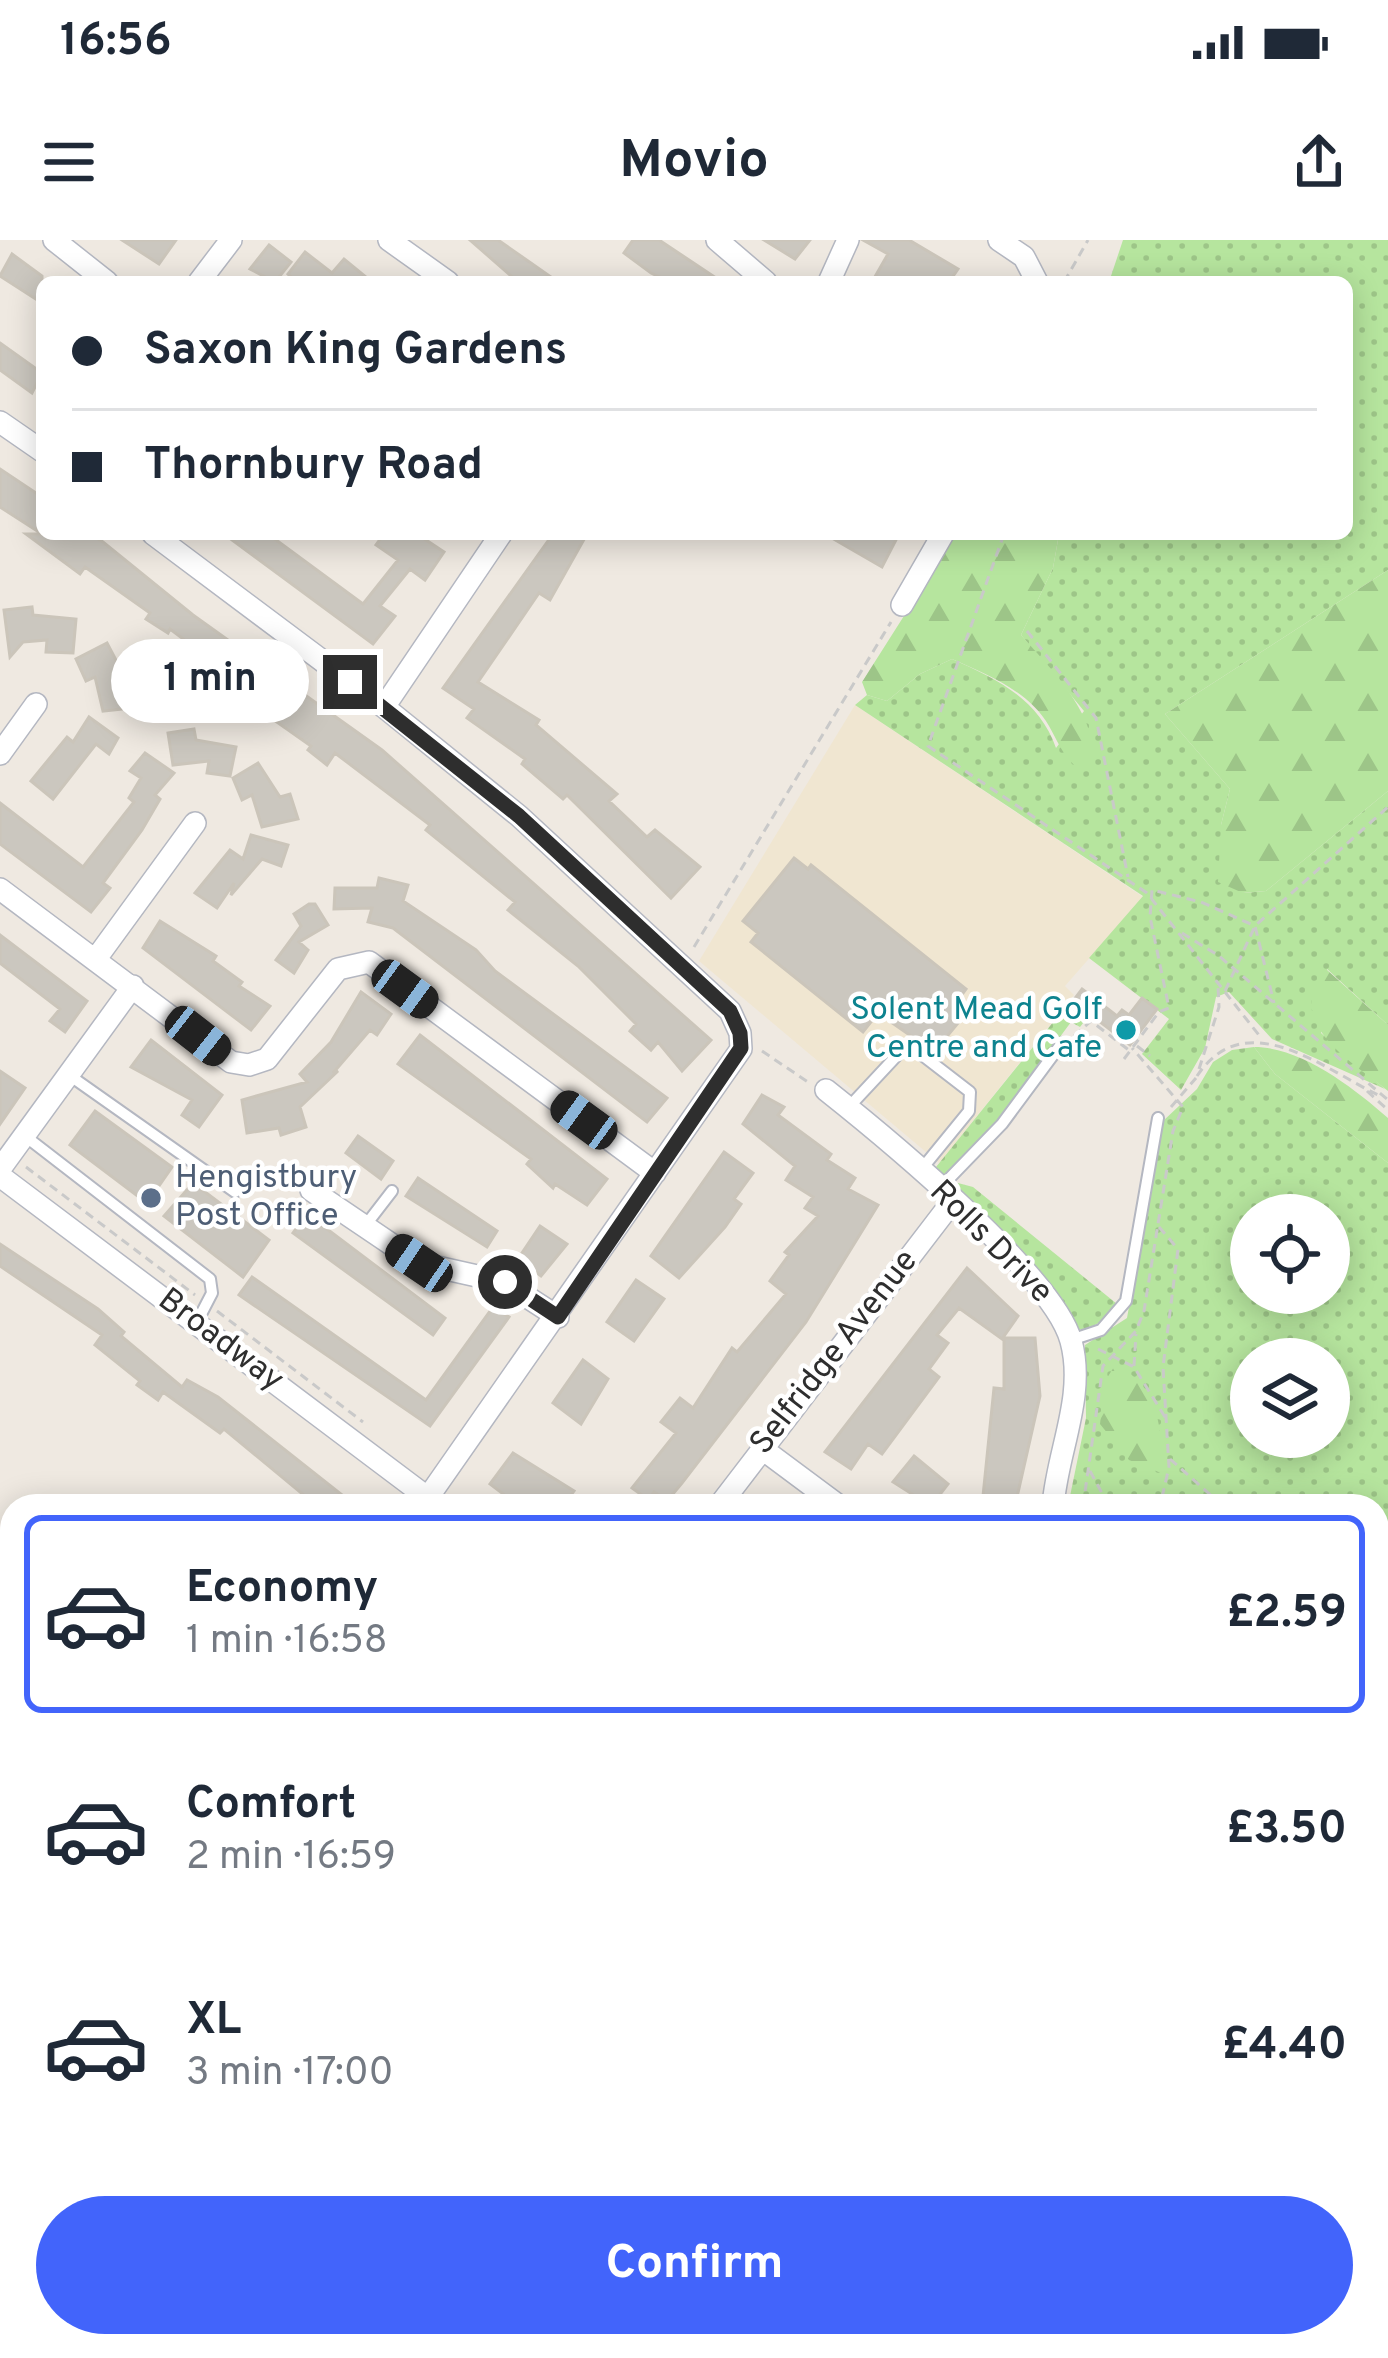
<!DOCTYPE html>
<html lang="en">
<head>
<meta charset="utf-8">
<style>
	body { margin:0; font-family:Overpass,sans-serif; background:#f6f6f7; color:#1f2937; height:100vh; display:flex; flex-direction:column; font-size:45px; white-space:nowrap }
	* { box-sizing:border-box; margin:0 }
	p { font-size:39px; color:#747a83 }
	.icon { flex:none; width:66px; height:66px; fill:none; stroke:currentColor; stroke-width:2; stroke-linecap:round; stroke-linejoin:round }
	.map { position:relative; flex:1; overflow:hidden }
	.details { position:absolute; left:0px; top:1254px; width:1389px; height:864px; display:flex; flex-direction:column; background:#fff; border-radius:36px 36px 0 0; box-shadow:0 6px 30px #0003 }
	.details>* { flex:none }
	.top-card { position:absolute; left:36px; top:36px; width:1317px; height:264px; border-radius:18px; box-shadow:0 6px 30px #0003; display:grid; align-content:center; height:264px; padding:0 36px; background:#fff }
	.buttons { position:absolute; left:1230px; top:954px; display:grid; gap:24px }
	.buttons a { display:grid; place-items:center; width:120px; height:120px; border-radius:50%; background:#fff; box-shadow:0 6px 30px #0003; font-size:60px }
	.end { position:absolute; width:54px; height:54px; margin:-27px; border:15px solid #2e2e2e; background:#fff; box-shadow:0 0 0 6px #fff }
	.from { border-radius:50% }
	.bubble { position:absolute; height:84px; border-radius:42px; background:#fff; box-shadow:0 6px 30px #0003; font-size:39px; font-weight:700; line-height:84px; text-align:center }
	.car { position:absolute; width:36px; height:72px; margin:-36px -18px; border-radius:15px; box-shadow:0 0 9px 3px #0007; background:linear-gradient(#222 24%,#8ab4d8 0 40%,#222 0 76%,#8ab4d8 0 86%,#222 0) }
	.top-card b { display:flex; align-items:center; gap:42px; height:114px; font-size:45px }
	.top-card b+b { border-top:3px solid #e0e1e3 }
	.top-card i { width:30px; height:30px; background:#1f2937 }
	ul { padding:21px 0 0; list-style:none }
	li { display:flex; align-items:center; gap:36px; height:198px; margin:0 24px 18px; padding:0 12px; border:6px solid transparent; border-radius:18px }
	li div { flex:1 }
	li b { display:block; font-size:45px }
	li em { font-style:normal; font-weight:700 }
	li.on { border-color:#4264fb }
	li>.icon { width:108px; height:108px; stroke-width:1.5 }
	.cta { display:flex; gap:24px; margin-top:auto; padding:24px 36px }
	.cta a { flex:1; height:138px; border-radius:72px; background:#4264fb; color:#fff; font-size:48px; font-weight:700; line-height:138px; text-align:center }
	.status { display:flex; justify-content:space-between; align-items:center; height:84px; padding:0 60px; background:#fff; direction:ltr }
	.status svg { height:33px; fill:currentColor }
	header { display:flex; justify-content:space-between; align-items:center; height:156px; padding:0 36px; background:#fff; font-size:54px; font-weight:700 }
	.map>svg:first-child { display:block }
	.education { fill:#f0e6d1 }
	.grass { fill:url(#grass-dots); fill-rule:evenodd }
	.forest { fill:url(#forest-firs) }
	.building { fill:#cbc7bf; stroke:#cbc5ba; stroke-width:3 }
	.lines { fill:none; stroke-linecap:round; stroke-linejoin:round }
	.service-casing { stroke:#b4b7c1; stroke-width:14 }
	.minor-casing { stroke:#b4b7c1; stroke-width:24 }
	.path { stroke:#c9c9c9; stroke-width:3; stroke-dasharray:9 6; stroke-linecap:butt }
	.service { stroke:#fff; stroke-width:10 }
	.minor { stroke:#fff; stroke-width:21 }
	.route { stroke:#2e2e2e; stroke-width:15 }
	.culture-dot { fill:#0f9aa8; stroke:#fff; stroke-width:4.5 }
	.service-dot { fill:#5c6f8a; stroke:#fff; stroke-width:4.5 }
	.labels { text-anchor:middle; dominant-baseline:central; stroke-width:9; stroke-linejoin:round; paint-order:stroke }
	.culture-label { font-size:33px; fill:#0d838f; stroke:#fff; text-anchor:end }
	.service-label { font-size:33px; fill:#4e5e75; stroke:#fff; text-anchor:start }
	.street-label { font-size:33px; fill:#2e2e2e; stroke:#fff }
</style>
</head>
<body>
<div class="status"><b>16:56</b><svg viewBox="0 0 49 12"><path d="M0 12V9h3v3zM5 12V6h3v6zM10 12V3h3v9zM15 12V0h3v12zM26 1h20v11H26zM47 4h2v5h-2z"/></svg></div>
<header><svg class="icon" aria-label="menu" viewBox="0 0 24 24"><path d="M4 6h16M4 12h16M4 18h16"/></svg>Movio<svg class="icon" aria-label="share" viewBox="0 0 24 24"><path d="M12 15V3M7 8l5-5 5 5M5 13v7h14v-7"/></svg></header>
<div class="map">
<svg width="1388" height="2118" viewBox="0 0 1388 2118">
	<defs>
		<pattern id="grass-dots" width="8" height="8" patternUnits="userSpaceOnUse" patternTransform="scale(3)"><rect width="8" height="8" fill="#b6e59e"/><path d="M2 2h.1M6 6h.1" fill="none" stroke="#9dc588" stroke-width="1.8" stroke-linecap="round"/></pattern>
		<pattern id="forest-firs" width="22" height="20" patternUnits="userSpaceOnUse" patternTransform="scale(3)"><rect width="22" height="20" fill="#b6e59e"/><path d="M5 1l3.5 6h-7zM16 11l3.5 6h-7z" fill="#9dc588"/></pattern>
	</defs>
	<rect width="100%" height="100%" fill="#efe9e1"/>
	<!-- education -->
	<path class="education" d="M 855,465 L 1143,657 L 1065,746 L 1074,755 L 939,923 L 699,721 Z"/>
	<!-- grass -->
	<path class="grass" d="M 1123,0 L 1388,0 L 1388,330 L 1165,474 L 1230,549 L 1221,585 L 1243,653 L 1266,651 L 1388,551 L 1388,785 L 1327,729 L 1321,793 L 1385,849 L 1272,799 L 1229,752 L 1216,757 L 1205,808 L 1181,850 L 1142,814 L 1169,779 L 1089,718 L 1143,656 L 855,465 L 867,455 L 887,461 L 920,434 L 952,419 C 997,439 1039,459 1056,508 L 1084,471 L 1021,395 L 1053,328 L 1059,294 L 1347,294 L 1347,42 L 1109,42 Z
		M 1071,760 L 1090,774 L 1080,787 L 1071,782 L 998,881 L 957,929 L 939,941 L 936,927 Z
		M 1254,807 L 1275,834 L 1388,923 L 1388,1813 L 1377,1809 L 1377,1266 L 1068,1266 L 1086,1178 L 1085,1105 L 1127,1078 L 1162,882 L 1197,849 L 1213,822 L 1232,810 ZM 1251,975 L 1329,975 L 1329,1053 L 1251,1053 ZM 1251,1119 L 1329,1119 L 1329,1197 L 1251,1197 Z
		M 958,943 L 973,947 L 1117,1064 C 1108,1079 1095,1088 1077,1090 L 1042,1033 L 949,948 Z
		M 1377,1853 L 1388,1857 L 1388,2118 L 738,2118 L 748,2106 L 1377,2106 Z"/>
	<!-- forest -->
	<path class="forest" d="M 956,294 L 1059,294 L 1053,328 L 1021,395 C 1054,433 1091,467 1095,519 L 1075,526 C 1061,512 1058,502 1049,486 C 1029,451 986,434 952,419 L 920,434 L 887,461 L 867,455 L 862,442 Z
		M 1388,330 L 1388,551 L 1266,651 L 1243,653 L 1218,642 L 1221,585 L 1230,549 L 1165,474 Z
		M 1326,729 L 1388,785 L 1388,851 C 1347,818 1282,781 1326,729 Z
		M 1254,807 C 1301,807 1354,848 1388,878 L 1388,923 L 1275,834 Z
		M 1114,1127 C 1157,1137 1165,1197 1161,1233 L 1129,1220 L 1100,1184 L 1105,1141 Z"/>
	<!-- building -->
	<path class="building" d="M 122,0 L 176,0 L 159,24 Z
		M 470,0 L 498,0 L 558,42 L 518,42 Z
		M 633,0 L 659,0 L 722,42 L 670,42 L 651,33 L 624,13 Z
		M 764,0 L 810,0 L 795,19 Z
		M 863,0 L 909,0 L 958,29 L 949,42 L 872,42 L 888,14 Z
		M 269,5 L 291,22 L 275,42 L 250,29 Z
		M 305,12 L 332,33 L 344,19 L 372,42 L 297,42 L 288,34 Z
		M 12,14 L 42,36 L 42,63 L 0,36 Z
		M 0,103 L 42,133 L 32,153 L 0,130 Z
		M 0,229 L 42,257 L 42,294 L 0,267 Z
		M 26,294 L 90,294 L 103,302 L 193,375 L 382,510 L 711,800 L 682,831 L 658,802 L 651,810 L 630,791 L 636,784 L 578,726 L 508,670 L 515,662 L 426,590 L 430,585 L 335,513 L 327,525 L 308,510 L 311,506 L 227,447 L 233,439 L 206,416 L 170,389 L 168,393 L 146,379 L 150,373 L 85,327 L 80,334 Z
		M 224,294 L 268,294 L 363,364 L 398,320 L 376,305 L 384,294 L 417,294 L 444,312 L 425,340 L 410,329 L 380,366 L 395,376 L 373,404 Z
		M 553,294 L 587,294 L 550,360 L 539,353 L 478,442 L 539,480 L 536,485 L 617,554 L 609,561 L 647,597 L 655,590 L 700,627 L 671,658 L 567,555 L 563,559 L 522,524 L 525,519 L 467,478 L 474,469 L 443,448 Z
		M 825,294 L 899,294 L 882,327 Z
		M 32,367 L 33,375 L 76,379 L 73,413 L 46,412 L 47,400 L 23,402 L 10,417 L 4,370 Z
		M 107,403 L 128,443 L 132,468 L 103,471 L 95,437 L 86,441 L 76,419 Z
		M 89,477 L 118,498 L 109,514 L 96,504 L 53,559 L 31,541 L 67,497 L 73,502 Z
		M 194,489 L 196,500 L 236,507 L 230,536 L 207,533 L 209,521 L 173,525 L 168,493 Z
		M 145,513 L 174,533 L 155,555 L 160,559 L 142,590 L 103,643 L 110,648 L 91,672 L 0,604 L 0,563 L 83,627 L 134,562 L 129,558 L 141,538 L 130,531 Z
		M 258,523 L 280,557 L 290,554 L 298,579 L 262,587 L 252,555 L 242,560 L 233,538 Z
		M 251,595 L 288,605 L 281,626 L 262,619 L 231,655 L 234,643 L 217,668 L 195,653 L 230,610 L 243,619 Z
		M 794,618 L 808,629 L 811,625 L 966,749 L 952,768 L 963,777 L 934,812 L 878,773 L 863,792 L 751,702 L 758,693 L 743,681 Z
		M 379,638 L 408,645 L 403,661 L 476,710 L 495,731 L 667,858 L 647,882 L 393,688 L 368,682 L 372,668 L 334,669 L 335,648 L 377,648 Z
		M 309,664 L 315,664 L 328,685 L 299,702 L 308,710 L 294,733 L 276,720 L 301,686 L 294,674 Z
		M 160,681 L 216,716 L 213,721 L 242,742 L 239,746 L 270,766 L 251,790 L 143,708 Z
		M 0,695 L 87,761 L 65,792 L 50,781 L 60,769 L 0,723 Z
		M 1082,749 L 1117,776 L 1122,770 L 1129,775 L 1142,758 L 1157,769 L 1130,805 L 1073,761 Z
		M 361,752 L 391,774 L 377,795 L 370,790 L 333,833 L 338,831 L 300,867 L 306,887 L 281,895 L 279,888 L 247,893 L 242,860 L 307,842 L 300,834 L 331,802 Z
		M 420,795 L 607,939 L 587,965 L 555,944 L 553,948 L 527,924 L 531,919 L 398,824 Z
		M 151,800 L 222,855 L 199,887 L 182,875 L 192,860 L 131,827 Z
		M 0,831 L 25,848 L 0,884 Z
		M 762,855 L 784,867 L 778,875 L 831,914 L 827,920 L 855,938 L 848,949 L 878,965 L 806,1082 L 682,1243 L 667,1261 L 654,1252 L 649,1260 L 632,1248 L 676,1193 L 661,1182 L 680,1158 L 693,1168 L 732,1108 L 737,1112 L 786,1054 L 770,1041 L 789,1015 L 785,1012 L 818,976 L 805,968 L 813,957 L 786,940 L 795,926 L 743,884 Z
		M 95,871 L 172,927 L 147,963 L 70,905 Z
		M 358,896 L 393,921 L 381,939 L 346,913 Z
		M 724,912 L 753,933 L 734,959 L 741,964 L 725,987 L 679,1038 L 651,1016 Z
		M 418,938 L 497,991 L 487,1007 L 406,956 Z
		M 193,943 L 269,1000 L 243,1037 L 164,976 Z
		M 307,974 L 445,1078 L 433,1095 L 293,993 Z
		M 540,986 L 567,1004 L 541,1036 L 518,1019 Z
		M 0,1004 L 98,1069 L 124,1092 L 121,1096 L 182,1147 L 187,1140 L 218,1157 L 356,1266 L 317,1266 L 224,1189 L 220,1193 L 163,1152 L 158,1160 L 137,1145 L 140,1141 L 95,1105 L 102,1095 L 0,1026 Z
		M 967,1028 L 1018,1076 L 1002,1099 L 959,1068 L 937,1095 L 948,1103 L 929,1129 L 939,1137 L 882,1214 L 868,1204 L 851,1229 L 825,1212 Z
		M 252,1037 L 426,1160 L 493,1067 L 509,1077 L 430,1186 L 239,1055 Z
		M 636,1040 L 664,1059 L 634,1101 L 607,1082 Z
		M 1004,1098 L 1035,1098 L 1040,1156 L 1015,1266 L 982,1266 L 994,1148 L 1004,1149 Z
		M 583,1120 L 608,1139 L 581,1184 L 553,1163 Z
		M 513,1213 L 574,1251 L 563,1266 L 519,1266 L 490,1244 Z
		M 914,1216 L 948,1244 L 931,1266 L 893,1242 Z"/>
	<g class="lines">
		<defs>
			<path id="service" d="M 69,835 L 235,952
				M 848,868 L 903,809 L 913,808 L 970,852 L 969,871 L 920,931
				M 25,896 L 210,1039 L 212,1053 L 197,1082
				M 941,947 L 1002,884 L 1062,803
				M 365,986 L 392,951
				M 1071,1100 L 1101,1090 L 1126,1061 L 1158,878"/>
			<path id="minor" d="M 54,0 L 107,42
				M 389,0 L 448,42
				M 717,0 L 766,42
				M 999,0 L 1024,17 L 1037,42
				M 199,42 L 231,0
				M 829,42 L 848,0
				M 0,182 L 42,211
				M 153,294 L 384,467 L 519,576 L 730,771 L 740,793 L 741,809 L 422,1266
				M 902,365 L 943,294
				M 384,467 L 501,294
				M 0,514 L 36,464
				M 0,649 L 231,822 L 249,825 L 267,819 L 338,729 L 369,722 L 655,933
				M 95,720 L 195,583
				M 826,850 C 884,896 1054,1036 1071,1101 C 1086,1156 1057,1212 1053,1266
				M 0,929 L 133,746
				M 0,936 L 436,1264
				M 311,950 L 419,1023 L 504,1042 L 558,1077
				M 761,1208 L 839,1266
				M 719,1266 L 952,962
				M 0,1408 L 12,1418
				M 0,1799 L 12,1809
				M 1377,1838 L 1388,1842
				M 0,1862 L 12,1846
				M 12,2037 L 12,2055
				M 55,2118 L 62,2106
				M 321,2118 L 327,2106
				M 710,2118 L 720,2106"/>
		</defs>
		<!-- service casing -->
		<use href="#service" class="service-casing"/>
		<!-- minor casing -->
		<use href="#minor" class="minor-casing"/>
		<!-- path -->
		<path class="path" d="M 1064,42 L 1088,0
			M 1004,294 L 928,506 L 1147,653 L 1262,799
			M 1027,391 L 1096,478 L 1128,637
			M 1182,693 L 1219,716 L 1388,860
			M 694,707 L 891,382
			M 1225,751 L 1255,686 L 1388,567
			M 1074,796 L 1091,781 L 1130,811
			M 1137,806 L 1150,816
			M 762,811 L 808,842
			M 1124,819 L 1159,772 L 1169,768 L 1150,677 L 1152,650 L 1201,662 L 1255,686 L 1274,763
			M 1199,829 L 1219,767 L 1218,746
			M 1197,836 C 1245,764 1321,827 1378,855
			M 1367,851 L 1388,870
			M 1171,867 L 1196,838
			M 26,927 L 195,1055
			M 1159,987 L 1178,1009 L 1163,1127 L 1169,1227 L 1160,1266
			M 217,1071 L 363,1182
			M 1098,1109 L 1134,1127 L 1165,1177
			M 1134,1126 L 1136,1094
			M 1170,1219 L 1223,1266
			M 1090,1231 L 1109,1266
			M 1083,1266 L 1103,1126 L 1136,1091 L 1144,1071 L 1173,891 L 1183,867 L 1132,808
			M 1377,1391 L 1388,1401
			M 1377,1666 L 1388,1688
			M 1377,2041 L 1388,2048
			M 1377,2101 L 1388,2064
			M 81,2106 L 98,2118
			M 1352,2106 L 1354,2118
			M 778,2118 L 788,2106
			M 1372,2118 L 1376,2106"/>
		<!-- service -->
		<use href="#service" class="service"/>
		<!-- minor -->
		<use href="#minor" class="minor"/>
	</g>
	<g class="lines">
		<!-- route -->
		<path class="route" d="M 350,442 L 519,576 L 730,771 L 740,793 L 741,808 L 558,1077 L 505,1042"/>
	</g>
	<!-- markers -->
	<circle class="culture-dot" cx="1126" cy="790" r="12"/>
	<circle class="service-dot" cx="151" cy="958" r="12"/>
	<g class="labels">
		<!-- culture labels -->
		<g class="culture-label">
			<text x="1102" y="771">Solent Mead Golf<tspan x="1102" dy="38">Centre and Cafe</tspan></text>
		</g>
		<!-- service labels -->
		<g class="service-label">
			<text x="175" y="939">Hengistbury<tspan x="175" dy="38">Post Office</tspan></text>
		</g>
		<!-- street labels -->
		<g class="street-label">
			<text transform="translate(990 1003) rotate(45)">Rolls Drive</text>
			<text transform="translate(220 1101) rotate(37)">Broadway</text>
			<text transform="translate(835 1113) rotate(-52)">Selfridge Avenue</text>
		</g>
	</g>
</svg>
<div class="buttons">
<a><svg class="icon" aria-label="locate" viewBox="0 0 24 24"><circle cx="12" cy="12" r="6"/><path d="M12 2v4M12 18v4M2 12h4M18 12h4"/></svg></a>
<a><svg class="icon" aria-label="layers" viewBox="0 0 24 24"><path d="M12 4l9 5-9 5-9-5zM3 14l9 5 9-5"/></svg></a>
</div>
<i class="end from" style="left:505px;top:1042px"></i>
<i class="end" style="left:350px;top:442px"></i>
<div class="bubble" style="left:111px;top:399px;width:198px">1 min</div>
<i class="car" style="left:405px;top:749px;rotate:126deg"></i>
<i class="car" style="left:198px;top:796px;rotate:128deg"></i>
<i class="car" style="left:584px;top:880px;rotate:306deg"></i>
<i class="car" style="left:419px;top:1023px;rotate:304deg"></i>
<div class="top-card">
<b><i class="from"></i>Saxon King Gardens</b>
<b><i></i>Thornbury Road</b>
</div>
<section class="details">
<ul>
<li class="on"><svg class="icon" aria-label="car" viewBox="0 0 24 24"><path d="M5 17H2v-5l4-1 3-4h7l3 4 3 1v5h-3M9 17h6M6 11h13"/><circle cx="7" cy="17" r="2"/><circle cx="17" cy="17" r="2"/></svg><div><b>Economy</b><p>1 min · 16:58</p></div><em>£2.59</em></li>
<li><svg class="icon" aria-label="car" viewBox="0 0 24 24"><path d="M5 17H2v-5l4-1 3-4h7l3 4 3 1v5h-3M9 17h6M6 11h13"/><circle cx="7" cy="17" r="2"/><circle cx="17" cy="17" r="2"/></svg><div><b>Comfort</b><p>2 min · 16:59</p></div><em>£3.50</em></li>
<li><svg class="icon" aria-label="car" viewBox="0 0 24 24"><path d="M5 17H2v-5l4-1 3-4h7l3 4 3 1v5h-3M9 17h6M6 11h13"/><circle cx="7" cy="17" r="2"/><circle cx="17" cy="17" r="2"/></svg><div><b>XL</b><p>3 min · 17:00</p></div><em>£4.40</em></li>
</ul>
<div class="cta"><a>Confirm</a></div>
</section>
</div>
</body>
</html>
